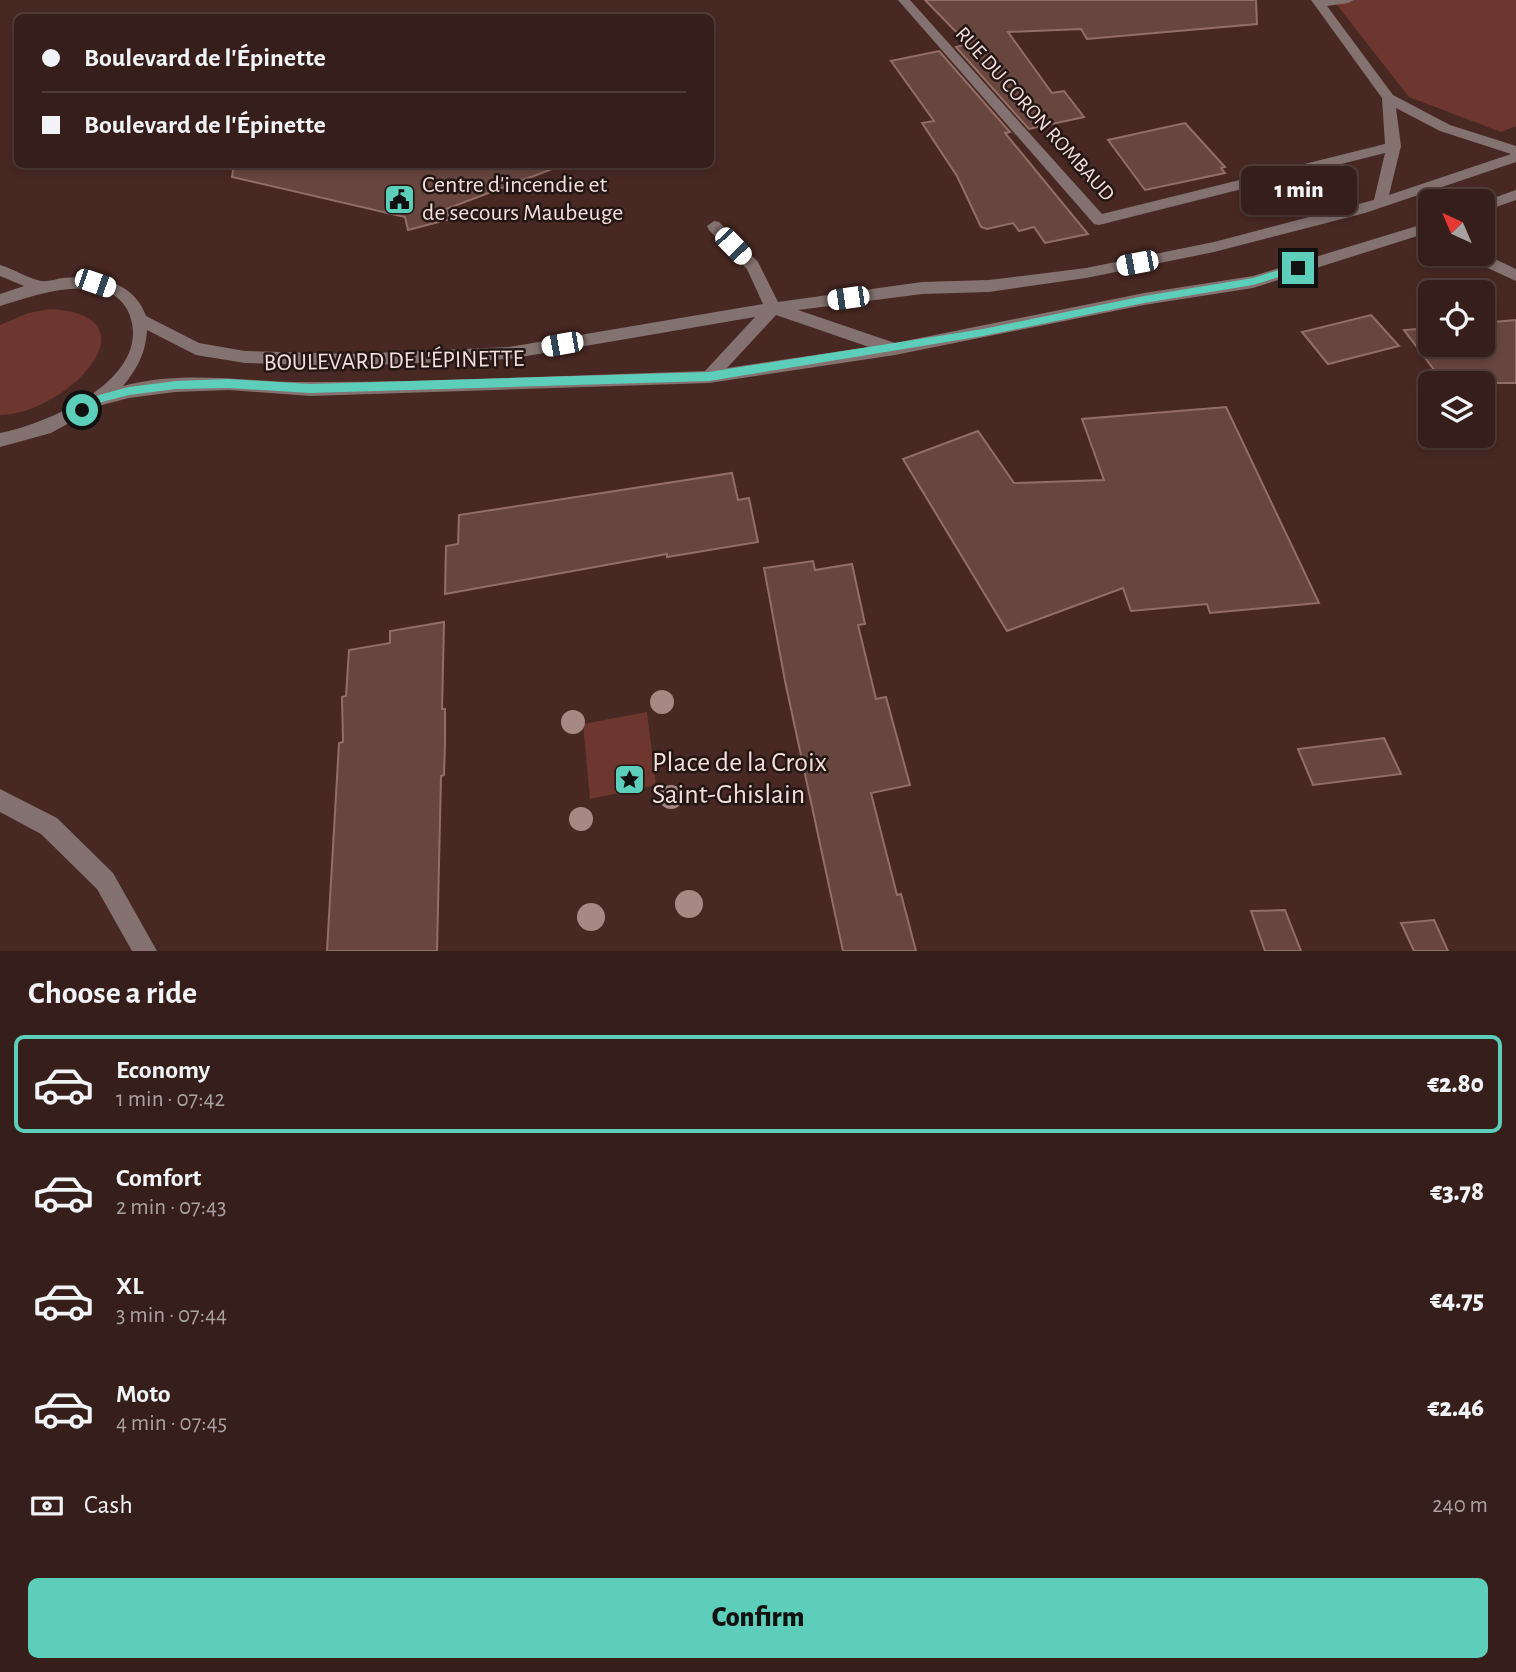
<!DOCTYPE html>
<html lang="en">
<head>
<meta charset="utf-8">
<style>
	body { margin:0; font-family:"Alegreya Sans",sans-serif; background:#3d2723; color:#f1f3f6; height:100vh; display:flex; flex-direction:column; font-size:26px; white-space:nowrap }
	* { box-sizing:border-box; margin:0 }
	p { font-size:23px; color:#aaa2a2 }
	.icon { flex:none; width:38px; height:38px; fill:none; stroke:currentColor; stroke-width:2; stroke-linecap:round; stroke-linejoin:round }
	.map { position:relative; height:951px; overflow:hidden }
	.side { display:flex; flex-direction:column; background:#361e1a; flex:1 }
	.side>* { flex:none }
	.top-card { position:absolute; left:14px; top:14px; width:700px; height:154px; border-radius:10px; box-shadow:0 4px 10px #0003,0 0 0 2px #503c39; display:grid; align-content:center; height:154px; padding:0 28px; background:#361e1a }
	.needle { width:46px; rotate:316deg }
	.buttons { position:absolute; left:1418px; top:189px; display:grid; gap:14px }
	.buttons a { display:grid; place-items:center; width:77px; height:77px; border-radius:10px; background:#361e1a; box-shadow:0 4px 10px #0003,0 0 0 2px #503c39; font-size:35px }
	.end { position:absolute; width:32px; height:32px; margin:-16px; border:9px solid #5dceb9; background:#111; box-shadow:0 0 0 4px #111 }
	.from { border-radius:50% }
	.bubble { position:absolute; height:49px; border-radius:10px; background:#361e1a; box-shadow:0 4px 10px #0003,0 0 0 2px #503c39; font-size:23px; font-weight:800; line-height:49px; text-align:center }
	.car { position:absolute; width:21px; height:42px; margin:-21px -10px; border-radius:9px; box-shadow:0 0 5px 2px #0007; background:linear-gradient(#fff 24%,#345 0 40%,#fff 0 76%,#345 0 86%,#fff 0) }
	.top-card b { display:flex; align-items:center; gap:24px; height:66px; font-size:26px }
	.top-card b+b { border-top:2px solid #503c39 }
	.top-card i { width:18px; height:18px; background:#f1f3f6 }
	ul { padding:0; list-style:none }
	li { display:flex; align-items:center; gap:21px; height:98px; margin:0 14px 10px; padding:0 14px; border:4px solid transparent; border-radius:10px }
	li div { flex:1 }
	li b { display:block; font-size:26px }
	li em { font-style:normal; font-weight:800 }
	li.current { border-color:#5dceb9 }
	li>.icon { width:63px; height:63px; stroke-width:1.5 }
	h2 { padding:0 28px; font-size:32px; line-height:84px }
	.pay { display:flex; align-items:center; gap:18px; height:77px; padding:0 28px; font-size:26px }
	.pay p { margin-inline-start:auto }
	.primary-button { display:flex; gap:14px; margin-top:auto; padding:14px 28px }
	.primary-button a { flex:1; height:80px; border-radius:10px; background:#5dceb9; color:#111; font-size:28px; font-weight:800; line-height:80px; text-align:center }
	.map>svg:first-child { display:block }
	.green { fill:#6d362e }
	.building { fill:#684640; stroke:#936e68; stroke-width:2 }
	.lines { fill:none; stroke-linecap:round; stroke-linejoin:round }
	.minor { fill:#83726f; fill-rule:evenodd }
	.tree { fill:#a68984 }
	.route { fill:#5dceb9 }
	.labels { text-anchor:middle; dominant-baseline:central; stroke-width:5; stroke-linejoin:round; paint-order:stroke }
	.far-street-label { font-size:21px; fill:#f3deda; stroke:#241613 }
	.poi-label { font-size:24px; fill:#f3deda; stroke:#241613; text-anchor:start }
	.street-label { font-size:24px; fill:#f3deda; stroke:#241613 }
	.near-poi-label { font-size:28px; fill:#f3deda; stroke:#241613; text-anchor:start }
</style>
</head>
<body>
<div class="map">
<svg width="1516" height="951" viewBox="0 0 1516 951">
	<rect width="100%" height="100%" fill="#482823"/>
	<!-- green -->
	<path class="green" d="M 1333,0 L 1516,0 L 1516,126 L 1501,132 L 1409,97 Z
		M 50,309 C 161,315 67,414 0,415 L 0,325 L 28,313 Z
		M 647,712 L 656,785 L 590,799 L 583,724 Z"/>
	<!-- building -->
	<path class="building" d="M 925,0 L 1256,0 L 1257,24 L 1087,39 L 1081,29 L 1008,32 L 1052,93 L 1064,91 L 1084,117 L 1029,129 L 956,47 L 968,44 Z
		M 939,51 L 1010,132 L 1005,133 L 1088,234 L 1045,243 L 1034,227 L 1019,231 L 1013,223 L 987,229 L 981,227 L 957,176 L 922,123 L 934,121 L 891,61 Z
		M 1185,123 L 1225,167 L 1221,168 L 1225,173 L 1145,190 L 1108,140 Z
		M 234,164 L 555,164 L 555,168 L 446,209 L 450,219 L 408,230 L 405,217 L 232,177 Z
		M 1371,315 L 1399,346 L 1328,364 L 1302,332 Z
		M 1516,320 L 1516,383 L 1444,383 L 1404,330 L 1430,328 L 1430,345 L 1482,345 L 1482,323 Z
		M 1226,407 L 1319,603 L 1210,613 L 1207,604 L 1131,611 L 1123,588 L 1007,631 L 903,459 L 978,431 L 1014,483 L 1104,480 L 1082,419 Z
		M 732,473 L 738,500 L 749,498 L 758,542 L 667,557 L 667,554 L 445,594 L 446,546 L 458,544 L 459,515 Z
		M 813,561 L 815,570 L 852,564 L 865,624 L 858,625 L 876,699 L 886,697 L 910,785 L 871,793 L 897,895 L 901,894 L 916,951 L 843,951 L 785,681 L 764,568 Z
		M 444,622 L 442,709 L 445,709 L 445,742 L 444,775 L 441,776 L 437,951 L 327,951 L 339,743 L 343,742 L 342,697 L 346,696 L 349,650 L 390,643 L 390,631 Z
		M 1384,738 L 1401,774 L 1313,785 L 1298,749 Z
		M 1285,910 L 1301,951 L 1265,951 L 1251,911 Z
		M 1434,920 L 1448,951 L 1414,951 L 1401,923 Z"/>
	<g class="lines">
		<!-- minor -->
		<path class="minor" d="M 898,0 L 910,0 L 1102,214 L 1385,144 L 1382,98 L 1311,0 L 1354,0 L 1348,3 L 1327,6 L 1393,95 L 1450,125 L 1516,146 L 1516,162 L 1365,213 L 1214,252 L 1086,278 L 989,292 L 922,294 L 798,310 L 895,343 L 1144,293 L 1253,276 L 1430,222 L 1430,232 L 1253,288 L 1144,305 L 895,355 L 709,383 L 310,396 L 229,390 L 175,392 L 129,398 L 102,405 L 51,433 L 0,447 L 0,433 C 46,424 152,380 130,316 C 125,302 115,293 100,290 C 65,284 32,296 0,306 L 0,294 L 24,286 L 0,276 L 0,265 C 14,269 27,278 41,281 C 48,282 56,279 63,278 C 97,276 133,280 146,316 L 199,343 L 245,351 L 352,354 L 509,347 L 763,304 L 747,269 L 709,230 L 707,226 L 714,221 L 719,222 L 758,262 L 778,302 L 922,282 L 989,280 L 1086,268 L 1214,242 L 1374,200 L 1385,153 L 1099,225 L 1094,224 ZM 1396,108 L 1440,131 L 1511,154 L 1389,195 L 1401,146 ZM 776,315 L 869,347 L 727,368 ZM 755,317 L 705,371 C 574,375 443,382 313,382 C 249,383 186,369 123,386 C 137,369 146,353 147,330 L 196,355 L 245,363 L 352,366 L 509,359 Z
			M 1516,190 L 1516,200 L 1482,212 L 1482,202 Z
			M 1482,253 L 1516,269 L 1516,281 L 1466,258 L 1464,254 Z
			M 0,789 L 57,818 L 113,873 L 157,951 L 132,951 L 97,889 L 41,834 L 0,812 Z"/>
	</g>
	<!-- trees -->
	<g class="tree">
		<circle cx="662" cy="702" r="12"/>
		<circle cx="573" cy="722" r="12"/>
		<circle cx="671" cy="797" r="12"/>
		<circle cx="581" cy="819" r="12"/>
		<circle cx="689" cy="904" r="14"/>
		<circle cx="591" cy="917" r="14"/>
	</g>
	<!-- route -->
	<path class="route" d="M 1298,264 L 1302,265 L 1302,270 L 1253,285 L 1144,303 L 983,336 L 709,381 L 310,393 L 229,388 L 176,389 L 129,395 L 102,402 L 82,415 L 76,410 L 99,395 L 129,387 L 176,381 L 229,379 L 310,384 L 709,372 L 983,329 L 1144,296 L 1253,278 Z"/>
	<!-- icons -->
	<defs>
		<symbol id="civic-square" viewBox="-11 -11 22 22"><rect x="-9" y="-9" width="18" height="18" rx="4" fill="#5dceb9" stroke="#241613"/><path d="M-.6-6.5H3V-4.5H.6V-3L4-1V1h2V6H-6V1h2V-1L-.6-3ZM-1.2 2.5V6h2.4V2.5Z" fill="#111"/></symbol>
		<symbol id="sight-square" viewBox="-11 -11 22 22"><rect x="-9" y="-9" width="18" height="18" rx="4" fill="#5dceb9" stroke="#241613"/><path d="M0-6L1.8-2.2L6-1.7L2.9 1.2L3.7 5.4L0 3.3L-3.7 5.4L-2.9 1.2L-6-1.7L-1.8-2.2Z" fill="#111"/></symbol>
	</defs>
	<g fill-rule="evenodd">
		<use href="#civic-square" x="382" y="182" width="35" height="35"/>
		<use href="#sight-square" x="612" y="762" width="35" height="35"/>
	</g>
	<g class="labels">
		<!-- far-street labels -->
		<g class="far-street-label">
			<text transform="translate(1035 114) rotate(48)">RUE DU CORON ROMBAUD</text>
		</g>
		<!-- poi labels -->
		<g class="poi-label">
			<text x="422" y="185">Centre d'incendie et<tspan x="422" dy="28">de secours Maubeuge</tspan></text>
		</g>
		<!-- street labels -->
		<g class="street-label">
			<text transform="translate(394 361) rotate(-1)">BOULEVARD DE L'ÉPINETTE</text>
		</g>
		<!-- near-poi labels -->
		<g class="near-poi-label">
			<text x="652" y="763">Place de la Croix<tspan x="652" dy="32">Saint-Ghislain</tspan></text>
		</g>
	</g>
</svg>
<div class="buttons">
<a><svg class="needle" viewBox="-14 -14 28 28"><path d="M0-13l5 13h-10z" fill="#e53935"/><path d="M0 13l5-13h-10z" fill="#aaa2a2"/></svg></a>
<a><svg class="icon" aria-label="locate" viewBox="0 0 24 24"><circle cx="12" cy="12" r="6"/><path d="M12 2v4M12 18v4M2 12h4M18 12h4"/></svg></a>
<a><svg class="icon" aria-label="layers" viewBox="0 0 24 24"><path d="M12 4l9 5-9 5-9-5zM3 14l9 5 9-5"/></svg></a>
</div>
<i class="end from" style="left:82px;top:410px"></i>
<i class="end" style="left:1298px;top:268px"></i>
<div class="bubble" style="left:1241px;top:166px;width:116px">1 min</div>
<i class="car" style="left:733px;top:246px;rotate:136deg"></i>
<i class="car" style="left:1137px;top:263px;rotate:259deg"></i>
<i class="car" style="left:95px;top:283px;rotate:109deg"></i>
<i class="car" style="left:848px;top:298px;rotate:262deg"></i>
<i class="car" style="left:562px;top:344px;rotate:260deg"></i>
<div class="top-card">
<b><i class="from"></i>Boulevard de l'Épinette</b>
<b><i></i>Boulevard de l'Épinette</b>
</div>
</div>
<section class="side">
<h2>Choose a ride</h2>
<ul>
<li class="current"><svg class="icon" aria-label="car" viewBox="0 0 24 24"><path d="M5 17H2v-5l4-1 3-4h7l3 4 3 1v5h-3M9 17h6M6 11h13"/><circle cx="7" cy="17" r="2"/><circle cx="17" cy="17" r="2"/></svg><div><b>Economy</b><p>1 min · 07:42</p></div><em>€2.80</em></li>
<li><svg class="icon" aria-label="car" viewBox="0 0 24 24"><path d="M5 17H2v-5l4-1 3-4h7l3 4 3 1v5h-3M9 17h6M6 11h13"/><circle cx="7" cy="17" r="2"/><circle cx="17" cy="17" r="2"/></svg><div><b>Comfort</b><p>2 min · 07:43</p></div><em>€3.78</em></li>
<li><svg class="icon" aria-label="car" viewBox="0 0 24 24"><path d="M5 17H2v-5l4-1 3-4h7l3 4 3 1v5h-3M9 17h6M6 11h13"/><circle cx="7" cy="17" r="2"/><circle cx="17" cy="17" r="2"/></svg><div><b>XL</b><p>3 min · 07:44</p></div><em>€4.75</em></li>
<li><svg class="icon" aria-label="car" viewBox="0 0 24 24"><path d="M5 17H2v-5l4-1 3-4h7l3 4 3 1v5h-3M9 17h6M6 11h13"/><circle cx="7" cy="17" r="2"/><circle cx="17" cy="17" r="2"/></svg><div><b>Moto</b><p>4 min · 07:45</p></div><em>€2.46</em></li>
</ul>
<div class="pay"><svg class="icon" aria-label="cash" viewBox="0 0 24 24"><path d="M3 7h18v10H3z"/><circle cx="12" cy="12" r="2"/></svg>Cash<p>240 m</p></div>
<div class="primary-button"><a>Confirm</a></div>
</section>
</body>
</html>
